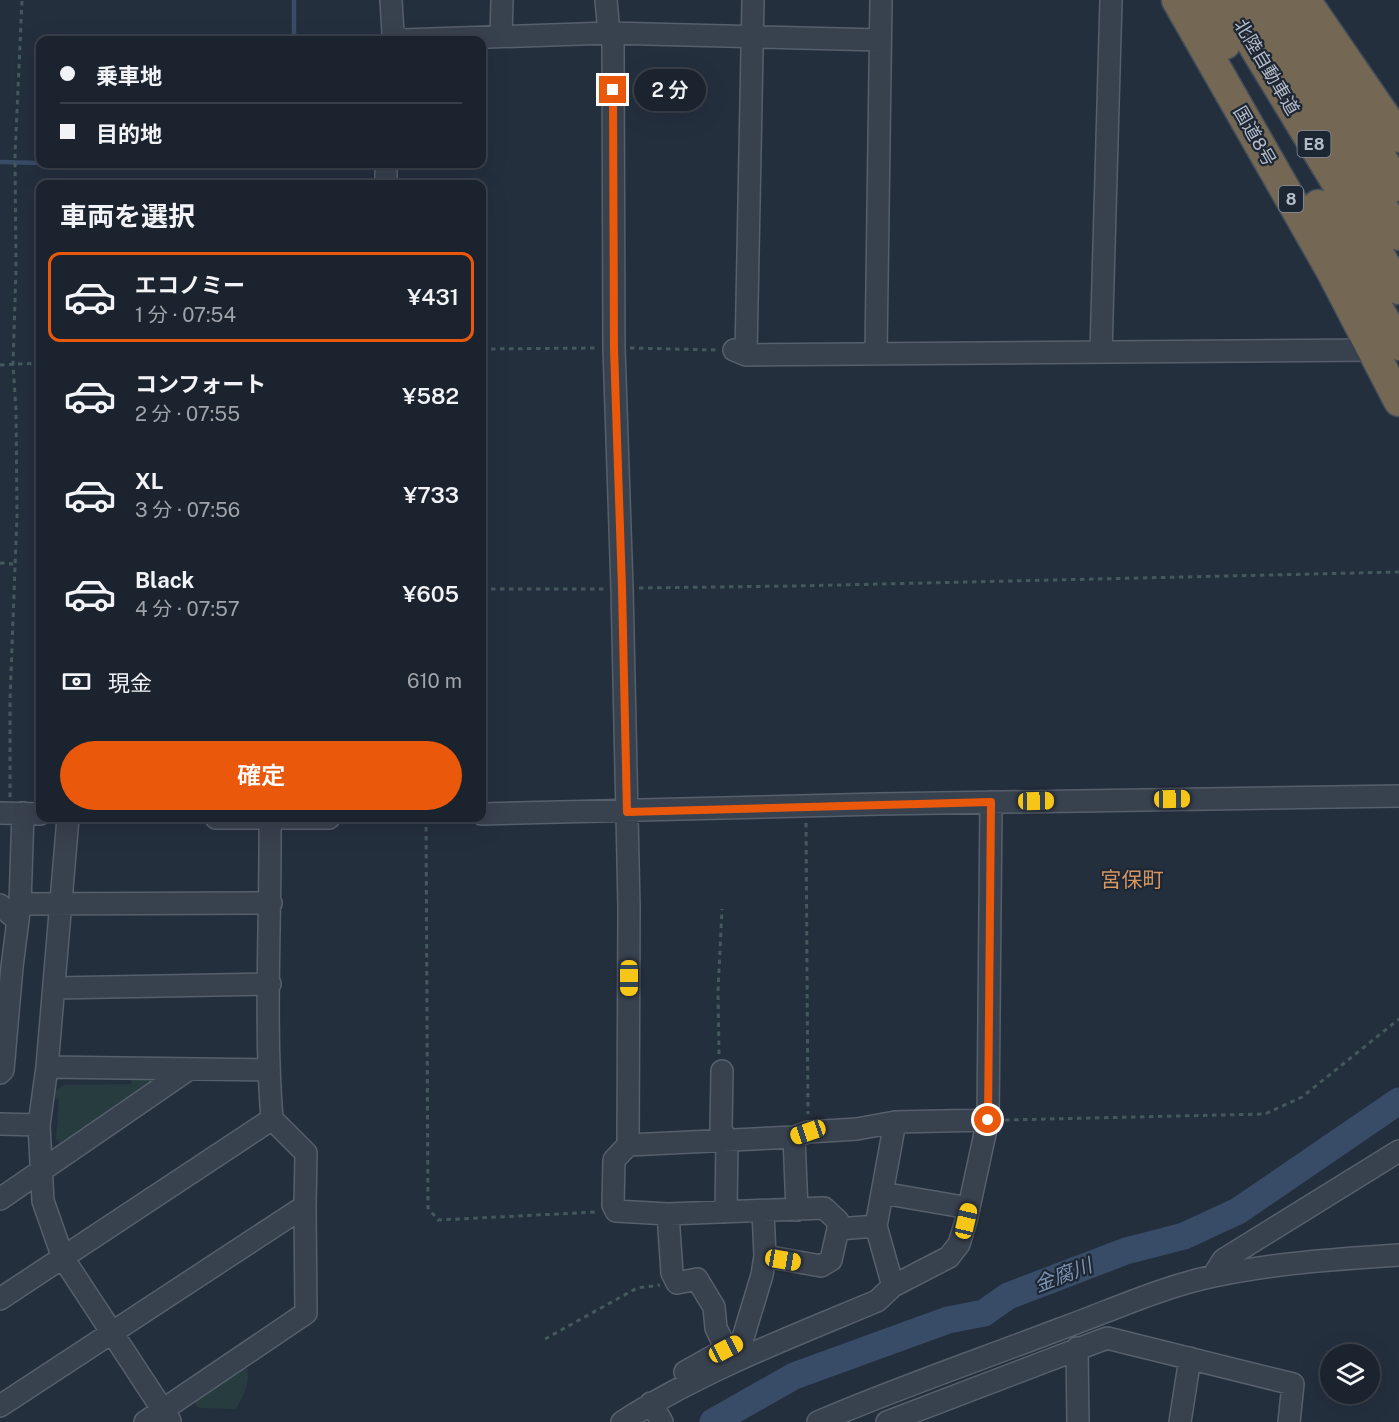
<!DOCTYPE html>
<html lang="ja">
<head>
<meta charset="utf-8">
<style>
	body { margin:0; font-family:"Public Sans","Noto Sans JP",sans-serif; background:#282f3a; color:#f1f3f6; height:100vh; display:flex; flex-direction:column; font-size:22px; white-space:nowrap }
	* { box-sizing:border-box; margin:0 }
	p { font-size:20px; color:#a0a4aa }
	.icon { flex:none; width:33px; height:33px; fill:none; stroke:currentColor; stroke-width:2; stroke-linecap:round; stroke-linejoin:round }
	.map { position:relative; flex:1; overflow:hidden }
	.details { position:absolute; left:36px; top:180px; width:450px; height:642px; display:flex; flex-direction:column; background:#1b232e; border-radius:12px; box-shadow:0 6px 24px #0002,0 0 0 2px #39404a }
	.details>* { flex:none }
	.top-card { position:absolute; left:36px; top:36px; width:450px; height:132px; border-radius:12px; box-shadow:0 6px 24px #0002,0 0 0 2px #39404a; display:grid; align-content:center; height:132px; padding:0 24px; background:#1b232e }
	.controls { position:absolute; left:1320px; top:1344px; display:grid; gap:12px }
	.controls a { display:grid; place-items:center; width:60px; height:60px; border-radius:50%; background:#1b232e; box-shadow:0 6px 24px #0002,0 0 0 2px #39404a; font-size:30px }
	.end { position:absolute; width:27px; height:27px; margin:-14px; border:8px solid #ea580c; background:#fff; box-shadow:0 0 0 3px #fff }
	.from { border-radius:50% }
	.bubble { position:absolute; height:42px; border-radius:21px; background:#1b232e; box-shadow:0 6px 24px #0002,0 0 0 2px #39404a; font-size:20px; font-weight:600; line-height:42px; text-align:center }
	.car { position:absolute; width:18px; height:36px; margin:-18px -9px; border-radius:8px; box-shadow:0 0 4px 2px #0007; background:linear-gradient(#f5c518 24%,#345 0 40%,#f5c518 0 76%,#345 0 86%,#f5c518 0) }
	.top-card b { display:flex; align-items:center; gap:21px; height:57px; font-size:22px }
	.top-card b+b { border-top:2px solid #39404a }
	.top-card i { width:15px; height:15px; background:#f1f3f6 }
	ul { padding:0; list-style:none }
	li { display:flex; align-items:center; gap:18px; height:90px; margin:0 12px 9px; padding:0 12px; border:3px solid transparent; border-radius:12px }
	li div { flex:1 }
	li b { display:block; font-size:22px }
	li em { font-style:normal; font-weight:600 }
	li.current { border-color:#ea580c }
	li>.icon { width:54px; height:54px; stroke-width:1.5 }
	h2 { padding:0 24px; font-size:27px; line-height:72px }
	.pay { display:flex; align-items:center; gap:15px; height:66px; padding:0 24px; font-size:22px }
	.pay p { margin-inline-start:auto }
	.button { display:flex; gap:12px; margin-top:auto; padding:12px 24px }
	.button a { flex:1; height:69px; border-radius:36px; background:#ea580c; color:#fff; font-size:24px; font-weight:600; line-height:69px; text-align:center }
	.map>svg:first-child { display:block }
	.green { fill:#263c3f }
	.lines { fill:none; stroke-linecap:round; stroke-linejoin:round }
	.stream { stroke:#394c67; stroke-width:4.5 }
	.river { stroke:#394c67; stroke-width:27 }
	.minor-casing { stroke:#565f6c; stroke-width:24 }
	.highway-casing { stroke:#434c59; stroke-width:33 }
	.path { stroke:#44595c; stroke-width:3; stroke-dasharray:4.5 4.5; stroke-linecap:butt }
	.minor { stroke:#38414e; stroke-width:21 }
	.highway { stroke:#746855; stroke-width:30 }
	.route { stroke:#ea580c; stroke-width:8 }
	.labels { text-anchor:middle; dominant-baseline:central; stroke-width:4.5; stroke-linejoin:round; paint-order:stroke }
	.shield { fill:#1d2633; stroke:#878f9c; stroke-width:1.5 }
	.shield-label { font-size:16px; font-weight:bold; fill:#b4bcc9 }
	.street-label { font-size:18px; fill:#b4bcc9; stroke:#1d2633 }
	.water-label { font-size:20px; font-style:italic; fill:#7c92b1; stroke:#1d2633 }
	.quarter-label { font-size:21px; fill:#d59563; stroke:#1d2633 }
</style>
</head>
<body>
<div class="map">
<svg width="1399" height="1422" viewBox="0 0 1399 1422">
	<rect width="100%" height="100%" fill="#242f3e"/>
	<!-- green -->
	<path class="green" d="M 132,1075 L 152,1077 L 154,1083 L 63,1145 L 56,1139 L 59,1099 L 47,1096 L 64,1085 L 131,1084 Z
		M 245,1364 C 253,1378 243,1397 236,1409 L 199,1408 L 191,1399 Z"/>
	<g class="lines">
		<!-- stream -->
		<path class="stream" d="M 294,40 L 294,0
			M 0,162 L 40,163
			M 68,164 L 291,167 L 292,164"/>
		<!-- river -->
		<path class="river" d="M 713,1422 L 794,1376 L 948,1320 L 984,1313 L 1008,1296 L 1126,1251 L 1184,1236 L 1238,1211 L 1399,1101"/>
		<defs>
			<path id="minor" d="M 391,0 L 393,34 L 403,40 L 609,33 L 880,40
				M 606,0 L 609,33 L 613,43 L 614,348 L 622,588 L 629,907 L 628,1145
				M 501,36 L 502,0
				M 386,164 L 386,184
				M 734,350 L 746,355 L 1373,350
				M 1101,352 L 1111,0
				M 876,354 L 881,0
				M 746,355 L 753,0
				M 0,813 L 40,814
				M 482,814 L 879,804 L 1399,796
				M 68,818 L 47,1067 L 39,1125 L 43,1201 L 63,1258 L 170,1421
				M 216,818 L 329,818
				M 20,904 L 271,903
				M 0,905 L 18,921
				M 55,988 L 270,984
				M 47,1067 L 268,1070
				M 722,1071 L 721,1129 L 727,1141 L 726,1212
				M 0,1073 L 3,1070 L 12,967 L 20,904 L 23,813
				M 0,1124 L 39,1125
				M 794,1137 L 797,1210
				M 882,1193 L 969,1208
				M 0,1199 L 189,1069
				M 668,1214 L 824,1208 L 838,1221 L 838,1229 L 876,1226
				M 765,1256 L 821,1266 L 831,1260 L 838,1229
				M 1213,1276 L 1223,1260 L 1399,1151
				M 893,1286 L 876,1226 L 895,1122
				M 0,1299 L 272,1119
				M 1077,1348 L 1078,1422
				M 726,1349 L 742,1341 L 762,1275 L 765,1256 L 763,1211
				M 685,1372 L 726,1349 L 716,1328 L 714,1307 L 697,1279 L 677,1283 L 672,1273 L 668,1214 L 616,1211 L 613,1205 L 614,1160 L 628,1145 L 794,1137 L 808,1132 L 857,1129 L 895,1122 L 988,1120
				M 651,1403 L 662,1422
				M 0,1406 L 305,1206
				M 145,1422 L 306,1313 L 305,1206 L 306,1153 L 272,1119 C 264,1020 271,919 270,819
				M 622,1422 C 701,1371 791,1337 877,1301 L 893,1286 L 949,1257 L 959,1244 L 966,1221 L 988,1120 L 991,802
				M 818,1422 C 897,1388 979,1360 1060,1329 C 1110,1311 1161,1287 1214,1276 C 1274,1263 1338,1259 1399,1255
				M 887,1422 L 1107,1338 L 1293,1384 L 1289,1422
				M 1180,1422 L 1190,1358"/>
			<path id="highway" d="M 1177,0 L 1331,270 L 1399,401
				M 1202,0 L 1225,44
				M 1226,0 L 1343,193 L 1399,289
				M 1258,0 L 1399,235
				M 1305,0 L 1399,137
				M 1285,8 L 1399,186
				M 1318,205 L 1399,345"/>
		</defs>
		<!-- minor casing -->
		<use href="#minor" class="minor-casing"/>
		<!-- highway casing -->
		<use href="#highway" class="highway-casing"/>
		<!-- path -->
		<path class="path" d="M 630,348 L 717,350
			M 482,349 L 597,348
			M 0,365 L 40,363
			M 0,563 L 13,564
			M 639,588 L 794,586 L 1399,572
			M 482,589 L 605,589
			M 10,797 L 10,700 L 17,515 L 16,410 L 13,364 L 16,269 L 15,155 L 22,0
			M 426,818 L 428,1208 L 438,1220 L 597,1212
			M 806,823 L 808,1114
			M 719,1054 L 718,991 L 722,909
			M 1005,1120 L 1265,1114 L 1302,1097 L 1399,1019
			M 545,1339 L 637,1288 L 660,1285"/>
		<!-- minor -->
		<use href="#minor" class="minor"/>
		<!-- highway -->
		<use href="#highway" class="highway"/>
	</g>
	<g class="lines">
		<!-- route -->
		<path class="route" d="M 613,90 L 614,348 L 622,588 L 627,812 L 991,802 L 988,1120"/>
	</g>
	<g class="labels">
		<!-- shield labels -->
		<g class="shield">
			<rect x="1297.5" y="131" width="33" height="26" rx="4.5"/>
			<rect x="1279" y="186" width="24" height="26" rx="4.5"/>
		</g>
		<g class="shield-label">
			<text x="1314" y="144">E8</text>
			<text x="1291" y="199">8</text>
		</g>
		<!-- street labels -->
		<g class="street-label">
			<text transform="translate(1267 67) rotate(59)">北陸自動車道</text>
			<text transform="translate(1255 136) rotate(60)">国道8号</text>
		</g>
		<!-- water labels -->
		<g class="water-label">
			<text transform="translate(1063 1275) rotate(-21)">金腐川</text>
		</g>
		<!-- quarter labels -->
		<g class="quarter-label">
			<text x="1132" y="879">宮保町</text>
		</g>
	</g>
</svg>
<div class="controls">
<a><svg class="icon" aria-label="layers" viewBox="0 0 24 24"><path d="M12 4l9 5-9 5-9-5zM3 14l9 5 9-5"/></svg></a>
</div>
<i class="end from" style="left:988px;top:1120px"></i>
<i class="end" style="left:613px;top:90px"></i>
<div class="bubble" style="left:634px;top:69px;width:72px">2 分</div>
<i class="car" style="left:1172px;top:799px;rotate:89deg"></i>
<i class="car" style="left:1036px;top:801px;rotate:89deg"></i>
<i class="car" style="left:629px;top:978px;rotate:180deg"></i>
<i class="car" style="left:808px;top:1132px;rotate:251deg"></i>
<i class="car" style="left:966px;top:1221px;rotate:13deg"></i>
<i class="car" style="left:783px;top:1260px;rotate:100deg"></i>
<i class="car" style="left:726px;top:1349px;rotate:62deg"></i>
<div class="top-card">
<b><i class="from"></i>乗車地</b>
<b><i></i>目的地</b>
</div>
<section class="details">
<h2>車両を選択</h2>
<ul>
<li class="current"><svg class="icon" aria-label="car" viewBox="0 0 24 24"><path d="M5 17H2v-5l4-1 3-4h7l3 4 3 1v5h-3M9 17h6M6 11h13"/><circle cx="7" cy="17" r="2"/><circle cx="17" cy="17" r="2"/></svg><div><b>エコノミー</b><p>1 分 · 07:54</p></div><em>¥431</em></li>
<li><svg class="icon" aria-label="car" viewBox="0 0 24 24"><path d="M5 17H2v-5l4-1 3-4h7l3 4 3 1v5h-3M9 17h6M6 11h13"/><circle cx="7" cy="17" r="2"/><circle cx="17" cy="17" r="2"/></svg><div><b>コンフォート</b><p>2 分 · 07:55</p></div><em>¥582</em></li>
<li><svg class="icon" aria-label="car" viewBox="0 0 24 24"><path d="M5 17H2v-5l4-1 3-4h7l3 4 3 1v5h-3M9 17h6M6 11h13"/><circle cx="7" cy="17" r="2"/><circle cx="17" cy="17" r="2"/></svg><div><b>XL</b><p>3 分 · 07:56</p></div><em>¥733</em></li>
<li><svg class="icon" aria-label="car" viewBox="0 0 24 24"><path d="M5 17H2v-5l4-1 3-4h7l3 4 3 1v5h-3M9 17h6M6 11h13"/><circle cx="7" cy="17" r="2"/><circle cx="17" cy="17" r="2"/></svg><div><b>Black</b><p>4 分 · 07:57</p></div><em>¥605</em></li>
</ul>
<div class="pay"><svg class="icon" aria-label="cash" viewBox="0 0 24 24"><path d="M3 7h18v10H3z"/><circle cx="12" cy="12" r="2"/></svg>現金<p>610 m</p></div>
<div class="button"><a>確定</a></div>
</section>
</div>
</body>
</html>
